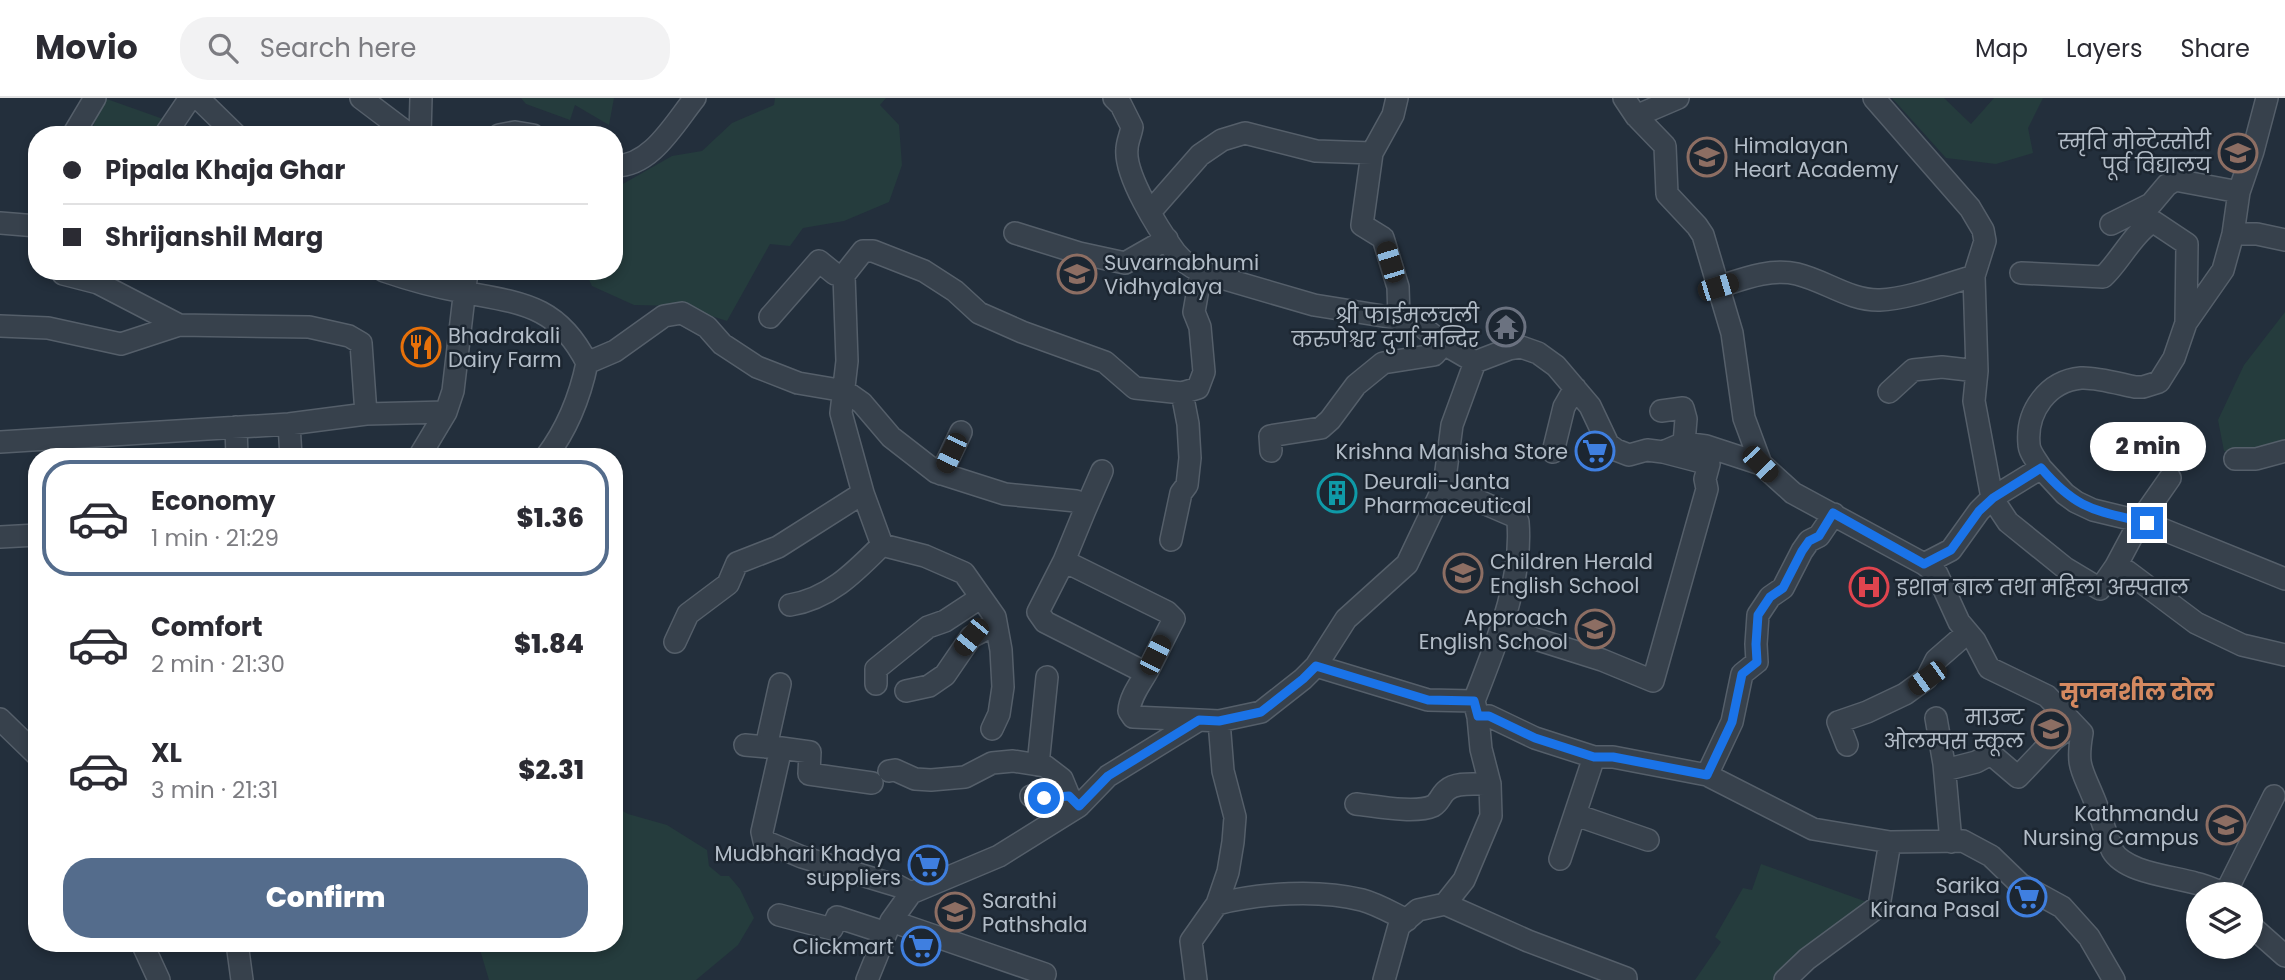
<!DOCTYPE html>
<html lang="en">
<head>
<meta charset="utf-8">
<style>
	body { margin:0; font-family:Poppins,"Noto Sans Devanagari",sans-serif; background:#f2f2f3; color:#2b2b33; height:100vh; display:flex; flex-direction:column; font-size:26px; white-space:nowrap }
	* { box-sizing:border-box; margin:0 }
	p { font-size:23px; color:#7c7c81 }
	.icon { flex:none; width:38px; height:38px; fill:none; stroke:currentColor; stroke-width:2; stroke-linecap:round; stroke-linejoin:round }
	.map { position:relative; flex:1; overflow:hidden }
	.side { position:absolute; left:28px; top:350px; width:595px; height:504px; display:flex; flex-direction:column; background:#fff; border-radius:28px; box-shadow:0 4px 10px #0003 }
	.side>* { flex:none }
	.hud { position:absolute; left:28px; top:28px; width:595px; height:154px; border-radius:28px; box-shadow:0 4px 10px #0003; display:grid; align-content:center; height:154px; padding:0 35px; background:#fff }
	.tools { position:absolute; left:2186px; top:784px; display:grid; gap:14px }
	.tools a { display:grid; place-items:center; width:77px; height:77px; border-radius:50%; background:#fff; box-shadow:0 4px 10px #0003; font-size:35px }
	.end { position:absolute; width:32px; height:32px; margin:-16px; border:9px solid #1a73e8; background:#fff; box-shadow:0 0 0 4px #fff }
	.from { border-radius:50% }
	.bubble { position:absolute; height:49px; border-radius:24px; background:#fff; box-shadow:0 4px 10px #0003; font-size:23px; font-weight:800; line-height:49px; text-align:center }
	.car { position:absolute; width:21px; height:42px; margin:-21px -10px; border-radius:9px; box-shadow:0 0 5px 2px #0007; background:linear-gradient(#222 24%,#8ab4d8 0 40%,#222 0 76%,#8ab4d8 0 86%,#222 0) }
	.hud b { display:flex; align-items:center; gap:24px; height:66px; font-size:26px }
	.hud b+b { border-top:2px solid #e1e1e2 }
	.hud i { width:18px; height:18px; background:#2b2b33 }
	ul { padding:12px 0 0; list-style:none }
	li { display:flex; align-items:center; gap:21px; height:116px; margin:0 14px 10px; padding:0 21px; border:4px solid transparent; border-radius:28px }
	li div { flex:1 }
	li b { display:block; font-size:26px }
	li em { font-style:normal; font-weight:800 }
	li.selected { border-color:#546c8c }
	li>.icon { width:63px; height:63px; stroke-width:1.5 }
	.cta { display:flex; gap:14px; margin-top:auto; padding:14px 35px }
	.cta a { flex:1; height:80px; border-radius:28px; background:#546c8c; color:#fff; font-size:28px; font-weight:800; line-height:80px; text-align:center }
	header { display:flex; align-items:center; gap:42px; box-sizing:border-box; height:98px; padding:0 35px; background:#fff; border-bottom:2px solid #e1e1e2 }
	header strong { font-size:33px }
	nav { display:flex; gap:38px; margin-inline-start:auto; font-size:24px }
	.search { width:490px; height:63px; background:#f2f2f3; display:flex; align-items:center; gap:18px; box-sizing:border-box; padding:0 24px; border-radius:28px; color:#7c7c81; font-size:26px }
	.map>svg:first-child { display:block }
	.green { fill:#253c3d }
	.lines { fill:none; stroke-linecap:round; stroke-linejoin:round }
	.minor-casing { stroke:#555f6a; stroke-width:24 }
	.minor { stroke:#37414c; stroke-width:21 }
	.route { stroke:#1a73e8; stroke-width:9 }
	.labels { text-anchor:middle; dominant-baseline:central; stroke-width:5; stroke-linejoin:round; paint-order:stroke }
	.poi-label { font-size:21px; fill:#b2bcc7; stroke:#1c2631; text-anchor:end }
	.neighbourhood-label { font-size:23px; font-weight:bold; fill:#d48960; stroke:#1c2631 }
</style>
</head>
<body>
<header>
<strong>Movio</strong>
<div class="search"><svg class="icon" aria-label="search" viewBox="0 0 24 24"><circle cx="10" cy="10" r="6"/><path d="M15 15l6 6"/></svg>Search here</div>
<nav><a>Map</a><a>Layers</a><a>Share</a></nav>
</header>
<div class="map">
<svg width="2285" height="882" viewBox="0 0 2285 882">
	<rect width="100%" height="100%" fill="#232f3c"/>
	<!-- green -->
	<path class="green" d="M 104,0 L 166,22 L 160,37 L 90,37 Z
		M 521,0 L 614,0 L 609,27 L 575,7 L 570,22 L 526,6 Z
		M 775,0 L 886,0 L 880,7 L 899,27 L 902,67 L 889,104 L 844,123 L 803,130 L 790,148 L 770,146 L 727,223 L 680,208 L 634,207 L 592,188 L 585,173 L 614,173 L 614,91 L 672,58 L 702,53 L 732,25 L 774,7 Z
		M 1892,0 L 1944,0 L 1971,26 L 1994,0 L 2043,0 L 2028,30 L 2033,55 L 1996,66 L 1946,60 Z
		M 2285,214 L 2285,345 L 2249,356 L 2224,353 L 2218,322 L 2244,267 Z
		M 614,708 L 628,716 L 667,727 L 707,752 L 709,768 L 721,778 L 729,778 L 740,791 L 754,820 L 738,847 L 696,882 L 489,882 L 478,845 L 614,845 Z
		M 1761,766 L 1867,804 L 1799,853 L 1773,882 L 1695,882 L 1721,844 L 1715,839 L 1743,790 L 1752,792 Z"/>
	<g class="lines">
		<defs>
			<path id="minor" d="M 198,0 L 236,37
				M 361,0 L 410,37
				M 1114,0 L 1121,7 L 1132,29 C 1131,36 1127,44 1127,51 C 1124,77 1159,132 1175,154 C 1182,163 1191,169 1201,174 L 1314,207 L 1408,222 L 1419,226 L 1444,246 L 1475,264
				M 1397,0 L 1393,17 L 1372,55 L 1362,127 L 1383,140 L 1398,189 L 1399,220
				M 1624,0 L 1636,18 L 1665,48 L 1667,96 L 1697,128 L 1703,137 L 1732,235 L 1744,320 L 1761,366
				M 1874,0 L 1970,110 L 1983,132 L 1985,143 L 1974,178 L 1977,273 L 1974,303 L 1992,400 L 2008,424 L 2065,470 L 2100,491 L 2116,468 L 2128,474 L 2196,525 L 2242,547 L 2285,557
				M 1636,18 L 1678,0
				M 73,37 L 95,0
				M 165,37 L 190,0
				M 420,37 L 421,0
				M 499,37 L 515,34 L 533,37
				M 614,68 C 651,69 674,26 695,0
				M 1150,114 L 1200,57 L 1222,42 L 1245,35 L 1316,53 L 1372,55
				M 0,125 L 37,128
				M 2111,126 L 2151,106 L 2167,87 L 2175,82 L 2239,94
				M 1015,135 L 1079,155 L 1125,165 L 1167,141
				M 2233,136 L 2257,136 L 2285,142
				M 384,173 C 410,182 436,189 463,194 C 521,205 558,207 587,265 L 615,253 L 664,218 L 682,215 L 707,229 L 722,246 L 757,269 L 798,285 L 845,293 L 862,305 L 891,339 L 936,374 L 1005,396 L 1076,403 L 1085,412 L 1064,463
				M 2021,175 L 2103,179 C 2119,165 2137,129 2154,124 L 2187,146 L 2186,225
				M 63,176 L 98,185 L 179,227
				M 1718,189 C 1743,181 1770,170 1797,176 C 1826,183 1850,203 1880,202 C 1909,201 1946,186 1974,178
				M 770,219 L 819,163 L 835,176 L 844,177
				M 0,228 L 48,230 L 121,246 L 179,227 L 309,229 L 349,238 L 361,245 L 366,316
				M 1889,294 L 1913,272 L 1942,269 L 1977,273
				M 1661,313 L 1683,310 L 1686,321 L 1684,345
				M 289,326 L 291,359
				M 236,329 L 237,359
				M 0,344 L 289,326 L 366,316 L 446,314
				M 1271,353 L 1270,338 L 1321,330 L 1330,322 L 1356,287 L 1383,265 L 1434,257 L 1444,246
				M 1553,354 L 1564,309 L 1575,290
				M 419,359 L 446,314 L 453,293 L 467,173
				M 546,359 C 567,331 580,299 587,265
				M 2235,361 L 2256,361 L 2285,353
				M 2041,370 L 2065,396 L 2076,404 L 2093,412 L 2147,425 L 2285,481
				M 941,376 L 961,334
				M 1444,388 L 1516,419 L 1518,424 C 1523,484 1495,548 1474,603
				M 863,395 L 882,447 L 925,458 L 964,475 L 995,519 L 1001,552 L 1003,589 L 999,616 L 992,631
				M 1085,412 L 1102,373
				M 0,439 L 37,437
				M 1171,442 L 1181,395 L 1187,387 L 1190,360 L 1188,326 L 1182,295
				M 1924,466 L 1951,452 L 1979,413 L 1992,400 L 2041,370 C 2037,363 2029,354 2029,346 C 2026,313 2048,283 2081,280 C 2096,279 2120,286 2135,289 L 2143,289 L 2159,284 L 2174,260 L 2186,225 L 2223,172 L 2233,136 L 2239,94 L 2253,53 L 2267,0
				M 2116,468 L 2140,423 L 2170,380
				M 790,507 C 829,501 855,474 882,447
				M 1501,530 L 1602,562 L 1653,583 L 1707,391 L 1705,381 L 1709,366 L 1663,354
				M 675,544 L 688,516 L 728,486 L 737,465 L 778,449 L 863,395 L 841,315 L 847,263 L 844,177 L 863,153 L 873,153 L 924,173 L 955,193 L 979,215 L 1022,234 L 1105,264 L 1135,290 L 1182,295 L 1198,290 L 1204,274 L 1200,229 L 1194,214 L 1201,174
				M 1316,568 L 1428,602 L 1474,603 L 1478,619 L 1481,651 L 1490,686 L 1491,718 L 1464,782 L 1445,806 L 1418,812 L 1399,828 L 1384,882
				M 1146,575 L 1045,524 L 1038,514 L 1064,463 L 1167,514 L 1174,521 C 1165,538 1157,555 1148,572 C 1141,585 1130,598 1129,613 L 1133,619 L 1199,622
				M 876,586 L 876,571 L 928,529 L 945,523 L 980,500
				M 906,593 L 929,588 L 945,577 L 971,539 L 996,526
				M 1478,619 L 1489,618 L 1535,640 L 1594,659 L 1613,659 L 1707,677 L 1813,731 L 1890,744 L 1963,743 L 1991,758 L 2020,786 L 2062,809 L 2089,839 L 2114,882
				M 1936,620 L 1944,666 L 1951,744
				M 0,621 L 37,657
				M 745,647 L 779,650
				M 1847,647 L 1838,624 L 1867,614 L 1905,596 L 1927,580 L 1936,562 L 1967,535
				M 766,649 L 780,586
				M 1038,667 L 1047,579
				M 1945,672 L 1976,664 L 1991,656 L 2018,679 L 2054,641 L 2073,627
				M 889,673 L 895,672 L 915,681 L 931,682 L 965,679 L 992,665 L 1013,663 L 1045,668 L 1062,681 L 1069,698 L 1079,708
				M 1707,677 L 1732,624 L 1742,576 L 1757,564 L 1756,546 L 1758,517 L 1770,499 L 1783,490 L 1802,453 L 1809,443 L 1819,438 L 1834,416
				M 872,685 L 809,676 L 810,654 L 781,650 L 762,734 L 764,743 L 802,759 L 898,788 L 911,795
				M 1031,698 L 1069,698
				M 1356,706 C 1375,708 1415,716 1433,708 C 1440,704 1441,696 1447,692 C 1457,683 1478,687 1490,686
				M 1576,717 L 1648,742
				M 1560,761 L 1594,659
				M 2225,796 L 2274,698
				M 1217,806 C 1260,795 1318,791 1362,802 C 1377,806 1392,815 1407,822
				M 1445,806 L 1528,843 L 1626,880 L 1626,882
				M 779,817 L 832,831 L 837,819 L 886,835
				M 891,823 L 1045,876 L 1043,882
				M 2250,827 L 2285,858
				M 142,845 L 159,882
				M 237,845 L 242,882
				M 867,882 L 891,823 L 911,795 L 999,758 L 1079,708 L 1108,678 L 1199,622 L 1219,623 L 1261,614 L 1303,581 L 1316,568 L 1346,521 L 1407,466 L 1444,388 L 1452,327 L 1475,264 L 1509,251 L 1521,249 L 1538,255 L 1556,268 L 1590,308 L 1608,346 L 1616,352 L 1629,357 L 1647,352 L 1663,354 L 1684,345 L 1706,348 L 1761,366 L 1793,395 L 1924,466 L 1937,476 L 1959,524 L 1975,543 L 1989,570 L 2047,598 L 2082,635 C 2076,669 2082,671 2094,701 C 2099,713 2102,725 2107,737 C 2110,742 2109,747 2112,752 C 2125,775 2172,778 2195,785 C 2205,787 2216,792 2225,796
				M 1196,882 L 1191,843 L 1217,806 L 1228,774 L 1233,744 L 1235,719 L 1223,673 L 1219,623
				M 1785,882 L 1807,861 L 1879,808 L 1890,744"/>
		</defs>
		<!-- minor casing -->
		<use href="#minor" class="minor-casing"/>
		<!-- minor -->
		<use href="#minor" class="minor"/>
	</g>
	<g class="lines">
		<!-- route -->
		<path class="route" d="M 1044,700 L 1069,698 L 1079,708 L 1108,678 L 1199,622 L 1219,623 L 1261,614 L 1303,581 L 1316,568 L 1428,602 L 1474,603 L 1478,618 L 1489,618 L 1535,640 L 1594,659 L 1613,659 L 1707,677 L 1732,624 L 1742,576 L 1757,564 L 1756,546 L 1758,517 L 1770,499 L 1783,490 L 1802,453 L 1809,443 L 1819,438 L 1833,415 L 1924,466 L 1951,452 L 1979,413 L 1993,400 L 2041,370 C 2078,413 2095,412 2147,425"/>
	</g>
	<!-- icons -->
	<defs>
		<symbol id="school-ring" viewBox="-11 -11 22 22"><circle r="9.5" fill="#1c2631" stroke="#8d6e63" stroke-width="1.5"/><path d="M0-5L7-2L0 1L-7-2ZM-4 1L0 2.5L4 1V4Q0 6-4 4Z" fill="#8d6e63"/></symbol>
		<symbol id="temple-ring" viewBox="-11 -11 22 22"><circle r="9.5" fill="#1c2631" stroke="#6b7280" stroke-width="1.5"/><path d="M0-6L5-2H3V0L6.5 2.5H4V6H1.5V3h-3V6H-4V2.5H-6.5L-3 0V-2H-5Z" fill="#6b7280"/></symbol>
		<symbol id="restaurant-ring" viewBox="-11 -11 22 22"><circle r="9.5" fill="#1c2631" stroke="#e8710a" stroke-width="1.5"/><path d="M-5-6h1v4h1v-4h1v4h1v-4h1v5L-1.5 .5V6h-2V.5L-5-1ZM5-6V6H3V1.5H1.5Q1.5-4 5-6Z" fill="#e8710a"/></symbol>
		<symbol id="supermarket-ring" viewBox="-11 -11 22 22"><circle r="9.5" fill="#1c2631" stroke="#3f7fe0" stroke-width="1.5"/><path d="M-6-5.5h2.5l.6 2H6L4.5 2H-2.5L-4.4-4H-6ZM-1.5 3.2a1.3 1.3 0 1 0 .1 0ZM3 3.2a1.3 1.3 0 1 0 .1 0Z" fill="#3f7fe0"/></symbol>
		<symbol id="building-ring" viewBox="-11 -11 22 22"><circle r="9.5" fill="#1c2631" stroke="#0f9aa8" stroke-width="1.5"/><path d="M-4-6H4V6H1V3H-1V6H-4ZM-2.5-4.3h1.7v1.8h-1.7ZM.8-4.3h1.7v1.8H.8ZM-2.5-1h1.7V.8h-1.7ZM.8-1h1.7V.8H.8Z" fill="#0f9aa8"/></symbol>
		<symbol id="hospital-ring" viewBox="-11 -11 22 22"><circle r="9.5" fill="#1c2631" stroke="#e0444e" stroke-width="1.5"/><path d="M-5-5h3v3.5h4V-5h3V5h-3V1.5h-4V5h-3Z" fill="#e0444e"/></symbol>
		<symbol id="university-ring" viewBox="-11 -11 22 22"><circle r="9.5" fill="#1c2631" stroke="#8d6e63" stroke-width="1.5"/><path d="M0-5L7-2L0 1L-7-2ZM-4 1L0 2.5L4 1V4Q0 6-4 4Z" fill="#8d6e63"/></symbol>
	</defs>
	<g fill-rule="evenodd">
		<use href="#school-ring" x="2216" y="33" width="44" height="44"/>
		<use href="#school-ring" x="1685" y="37" width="44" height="44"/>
		<use href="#school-ring" x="1055" y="154" width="44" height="44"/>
		<use href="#temple-ring" x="1484" y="207" width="44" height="44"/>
		<use href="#restaurant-ring" x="399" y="227" width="44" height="44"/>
		<use href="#supermarket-ring" x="1573" y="331" width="44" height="44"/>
		<use href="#building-ring" x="1315" y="373" width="44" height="44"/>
		<use href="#school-ring" x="1441" y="453" width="44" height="44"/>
		<use href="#hospital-ring" x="1847" y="467" width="44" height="44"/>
		<use href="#school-ring" x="1573" y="509" width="44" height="44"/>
		<use href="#school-ring" x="2029" y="609" width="44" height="44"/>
		<use href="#university-ring" x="2204" y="705" width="44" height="44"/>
		<use href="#supermarket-ring" x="906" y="745" width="44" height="44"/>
		<use href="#supermarket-ring" x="2005" y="777" width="44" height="44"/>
		<use href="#school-ring" x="933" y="792" width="44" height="44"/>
		<use href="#supermarket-ring" x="899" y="826" width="44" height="44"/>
	</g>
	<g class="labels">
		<!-- poi labels -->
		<g class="poi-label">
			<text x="2211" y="43">स्मृति मोन्टेस्सोरी<tspan x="2211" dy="24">पूर्व विद्यालय</tspan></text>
			<text x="1734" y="47" text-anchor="start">Himalayan<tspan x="1734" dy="24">Heart Academy</tspan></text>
			<text x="1104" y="164" text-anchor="start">Suvarnabhumi<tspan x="1104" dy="24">Vidhyalaya</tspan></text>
			<text x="1479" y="217">श्री फाईमलचुली<tspan x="1479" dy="24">करुणेश्वर दुर्गा मन्दिर</tspan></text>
			<text x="448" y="237" text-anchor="start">Bhadrakali<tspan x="448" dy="24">Dairy Farm</tspan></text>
			<text x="1568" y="353">Krishna Manisha Store</text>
			<text x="1364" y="383" text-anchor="start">Deurali-Janta<tspan x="1364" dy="24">Pharmaceutical</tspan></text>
			<text x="1490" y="463" text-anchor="start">Children Herald<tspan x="1490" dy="24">English School</tspan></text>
			<text x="1896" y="489" text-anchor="start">इशान बाल तथा महिला अस्पताल</text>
			<text x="1568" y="519">Approach<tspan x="1568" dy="24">English School</tspan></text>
			<text x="2024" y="619">माउन्ट<tspan x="2024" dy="24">ओलम्पस स्कूल</tspan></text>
			<text x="2199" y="715">Kathmandu<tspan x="2199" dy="24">Nursing Campus</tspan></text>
			<text x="901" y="755">Mudbhari Khadya<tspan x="901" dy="24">suppliers</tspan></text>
			<text x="2000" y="787">Sarika<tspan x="2000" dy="24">Kirana Pasal</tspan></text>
			<text x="982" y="802" text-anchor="start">Sarathi<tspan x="982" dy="24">Pathshala</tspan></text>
			<text x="894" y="848">Clickmart</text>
		</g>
		<!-- neighbourhood labels -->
		<g class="neighbourhood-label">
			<text x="2137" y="594">सृजनशील टोल</text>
		</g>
	</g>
</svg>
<div class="tools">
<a><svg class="icon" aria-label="layers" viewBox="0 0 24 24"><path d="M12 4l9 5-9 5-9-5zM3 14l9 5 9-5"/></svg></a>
</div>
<i class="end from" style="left:1044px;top:700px"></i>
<i class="end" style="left:2147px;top:425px"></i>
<div class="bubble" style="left:2090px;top:324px;width:116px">2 min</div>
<i class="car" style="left:1390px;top:164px;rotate:343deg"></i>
<i class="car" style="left:1718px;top:189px;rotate:73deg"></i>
<i class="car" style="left:951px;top:355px;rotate:205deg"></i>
<i class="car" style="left:1760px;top:366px;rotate:136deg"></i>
<i class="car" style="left:971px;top:539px;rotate:219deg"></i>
<i class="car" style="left:1155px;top:557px;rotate:27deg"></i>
<i class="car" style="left:1927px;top:580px;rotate:234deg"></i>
<div class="hud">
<b><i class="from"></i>Pipala Khaja Ghar</b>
<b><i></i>Shrijanshil Marg</b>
</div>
<section class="side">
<ul>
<li class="selected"><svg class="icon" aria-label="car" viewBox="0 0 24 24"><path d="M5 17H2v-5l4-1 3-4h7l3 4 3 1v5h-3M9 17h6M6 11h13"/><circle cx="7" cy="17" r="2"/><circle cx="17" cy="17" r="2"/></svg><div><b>Economy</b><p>1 min · 21:29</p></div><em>$1.36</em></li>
<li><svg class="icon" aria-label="car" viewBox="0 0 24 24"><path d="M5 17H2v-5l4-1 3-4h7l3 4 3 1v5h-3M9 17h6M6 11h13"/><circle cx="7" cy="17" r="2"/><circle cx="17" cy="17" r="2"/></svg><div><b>Comfort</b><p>2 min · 21:30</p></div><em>$1.84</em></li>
<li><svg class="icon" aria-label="car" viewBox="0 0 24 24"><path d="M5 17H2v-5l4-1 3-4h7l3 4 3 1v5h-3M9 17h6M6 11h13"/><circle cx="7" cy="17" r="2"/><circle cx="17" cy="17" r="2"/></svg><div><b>XL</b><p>3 min · 21:31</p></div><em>$2.31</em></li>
</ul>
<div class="cta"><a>Confirm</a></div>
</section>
</div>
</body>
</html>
